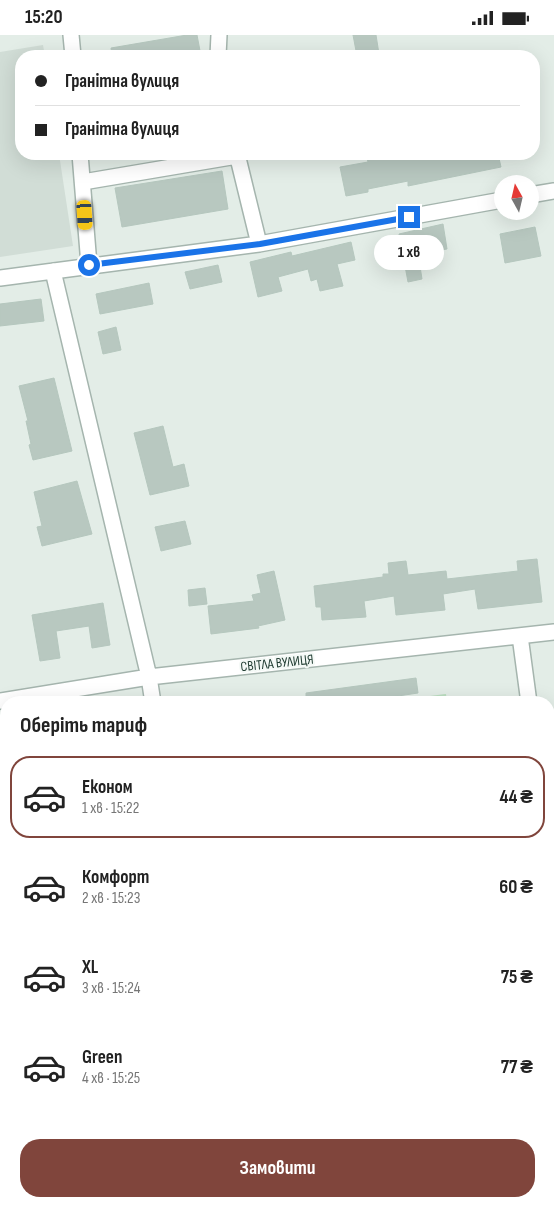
<!DOCTYPE html>
<html lang="uk">
<head>
<meta charset="utf-8">
<style>
	body { margin:0; font-family:"Sofia Sans Condensed",sans-serif; background:#f2f2f2; color:#222; height:100vh; display:flex; flex-direction:column; font-size:19px; white-space:nowrap }
	* { box-sizing:border-box; margin:0 }
	p { font-size:16px; color:#767676 }
	.icon { flex:none; width:28px; height:28px; fill:none; stroke:currentColor; stroke-width:2; stroke-linecap:round; stroke-linejoin:round }
	.map { position:relative; flex:1; overflow:hidden }
	.side { position:absolute; left:0px; top:661px; width:555px; height:511px; display:flex; flex-direction:column; background:#fff; border-radius:20px 20px 0 0; box-shadow:0 5px 20px #0002 }
	.side>* { flex:none }
	.top-card { position:absolute; left:15px; top:15px; width:525px; height:110px; border-radius:20px; box-shadow:0 5px 20px #0002; display:grid; align-content:center; height:110px; padding:0 20px; background:#fff }
	.needle { width:32px; rotate:352deg }
	.tools { position:absolute; left:494px; top:140px; display:grid; gap:10px }
	.tools a { display:grid; place-items:center; width:45px; height:45px; border-radius:50%; background:#fff; box-shadow:0 5px 20px #0002; font-size:25px }
	.end { position:absolute; width:22px; height:22px; margin:-11px; border:6px solid #1a73e8; background:#fff; box-shadow:0 0 0 2px #fff }
	.from { border-radius:50% }
	.bubble { position:absolute; height:35px; border-radius:18px; background:#fff; box-shadow:0 5px 20px #0002; font-size:16px; font-weight:700; line-height:35px; text-align:center }
	.car { position:absolute; width:15px; height:30px; margin:-15px -8px; border-radius:6px; box-shadow:0 0 4px 1px #0007; background:linear-gradient(#f5c518 24%,#345 0 40%,#f5c518 0 76%,#345 0 86%,#f5c518 0) }
	.top-card b { display:flex; align-items:center; gap:18px; height:48px; font-size:19px }
	.top-card b+b { border-top:1px solid #e0e0e0 }
	.top-card i { width:12px; height:12px; background:#222 }
	ul { padding:0; list-style:none }
	li { display:flex; align-items:center; gap:15px; height:82px; margin:0 10px 8px; padding:0 10px; border:2px solid transparent; border-radius:20px }
	li div { flex:1 }
	li b { display:block; font-size:19px }
	li em { font-style:normal; font-weight:700 }
	li.active { border-color:#80453c }
	li>.icon { width:45px; height:45px; stroke-width:1.5 }
	h2 { padding:0 20px; font-size:22px; line-height:60px }
	.button { display:flex; gap:10px; margin-top:auto; padding:10px 20px }
	.button a { flex:1; height:58px; border-radius:20px; background:#80453c; color:#fff; font-size:20px; font-weight:700; line-height:58px; text-align:center }
	.status { display:flex; justify-content:space-between; align-items:center; height:35px; padding:0 25px; background:#fff; direction:ltr }
	.status svg { height:14px; fill:currentColor }
	.map>svg:first-child { display:block }
	.built { fill:#d1ddd6 }
	.green { fill:#bcdec1 }
	.building { fill:#b8c8c0; stroke:#b5c7be }
	.lines { fill:none; stroke-linecap:round; stroke-linejoin:round }
	.minor-casing { stroke:#a5b5ae; stroke-width:18 }
	.path { stroke:#83b19d; stroke-width:3; stroke-dasharray:2.5 4; stroke-linecap:butt }
	.minor { stroke:#fff; stroke-width:15 }
	.route { stroke:#1a73e8; stroke-width:6 }
	.labels { text-anchor:middle; dominant-baseline:central; stroke-width:4; stroke-linejoin:round; paint-order:stroke }
	.street-label { font-size:14px; fill:#223e34; stroke:#f4f9f6 }
</style>
</head>
<body>
<div class="status"><b>15:20</b><svg viewBox="0 0 49 12"><path d="M0 12V9h3v3zM5 12V6h3v6zM10 12V3h3v9zM15 12V0h3v12zM26 1h20v11H26zM47 4h2v5h-2z"/></svg></div>
<div class="map">
<svg width="554" height="1172" viewBox="0 0 554 1172">
	<rect width="100%" height="100%" fill="#e3ede7"/>
	<!-- built -->
	<path class="built" d="M 43,10 L 45,21 L 21,21 L 21,119 L 59,119 L 73,211 L 0,222 L 0,17 Z
		M 554,1081 L 554,1172 L 246,1172 L 246,1166 L 549,1166 L 549,1082 Z"/>
	<!-- green -->
	<path class="green" d="M 446,659 L 447,667 L 385,667 L 445,659 Z"/>
	<!-- building -->
	<path class="building" d="M 187,0 L 197,0 L 201,21 L 112,21 L 111,13 Z
		M 353,0 L 376,0 L 379,19 L 357,21 Z
		M 366,119 L 427,119 L 427,122 L 445,119 L 498,119 L 501,132 L 408,151 L 408,146 L 368,154 L 368,157 L 346,161 L 340,132 L 368,127 Z
		M 222,136 L 228,174 L 122,192 L 115,153 Z
		M 443,189 L 447,214 L 418,219 L 422,244 L 408,247 L 399,199 Z
		M 535,192 L 541,221 L 505,228 L 500,199 Z
		M 351,207 L 355,225 L 337,229 L 343,251 L 320,256 L 317,244 L 311,246 L 308,234 L 278,242 L 282,256 L 258,262 L 250,227 L 291,217 L 292,221 Z
		M 218,230 L 222,247 L 190,254 L 185,237 Z
		M 149,248 L 153,269 L 100,279 L 96,259 Z
		M 41,264 L 44,286 L 0,291 L 0,269 Z
		M 116,292 L 121,315 L 103,319 L 98,297 Z
		M 54,343 L 72,416 L 33,425 L 29,410 L 31,409 L 26,386 L 28,386 L 19,351 Z
		M 163,391 L 173,432 L 184,429 L 189,451 L 150,460 L 134,398 Z
		M 77,446 L 92,499 L 42,511 L 37,492 L 42,491 L 34,457 Z
		M 185,486 L 191,509 L 161,516 L 155,492 Z
		M 537,524 L 542,567 L 478,574 L 475,554 L 443,559 L 445,575 L 396,580 L 394,561 L 364,566 L 366,582 L 322,585 L 321,572 L 316,572 L 314,551 L 383,542 L 383,539 L 389,539 L 388,528 L 406,526 L 408,540 L 446,536 L 447,544 L 518,536 L 517,526 Z
		M 274,536 L 285,585 L 258,591 L 259,593 L 211,599 L 208,571 L 254,566 L 252,560 L 261,558 L 257,540 Z
		M 205,553 L 207,569 L 189,571 L 188,555 Z
		M 103,568 L 110,610 L 92,613 L 89,591 L 56,596 L 60,623 L 40,626 L 32,580 Z
		M 416,643 L 418,658 L 351,668 L 306,668 L 306,658 Z"/>
	<g class="lines">
		<defs>
			<path id="minor" d="M 71,0 L 73,21
				M 218,21 L 219,0
				M 80,119 L 89,230
				M 237,119 L 259,209
				M 83,147 L 237,121
				M 530,160 L 554,156
				M 53,236 L 149,642 L 153,668
				M 0,243 L 259,209 L 502,165
				M 520,601 L 529,668
				M 0,666 L 149,642 L 554,597
				M 549,903 L 554,920
				M 549,1054 L 554,1053
				M 0,1121 L 6,1120
				M 209,1166 L 210,1172"/>
		</defs>
		<!-- minor casing -->
		<use href="#minor" class="minor-casing"/>
		<!-- path -->
		<path class="path" d="M 549,951 L 554,950
			M 549,992 L 554,992
			M 549,1007 L 554,1006"/>
		<!-- minor -->
		<use href="#minor" class="minor"/>
	</g>
	<g class="lines">
		<!-- route -->
		<path class="route" d="M 89,230 L 260,209 L 409,182"/>
	</g>
	<g class="labels">
		<!-- street labels -->
		<g class="street-label">
			<text transform="translate(277 628) rotate(-6)">СВІТЛА ВУЛИЦЯ</text>
		</g>
	</g>
</svg>
<div class="tools">
<a><svg class="needle" viewBox="-14 -14 28 28"><path d="M0-13l5 13h-10z" fill="#e53935"/><path d="M0 13l5-13h-10z" fill="#767676"/></svg></a>
</div>
<i class="end from" style="left:89px;top:230px"></i>
<i class="end" style="left:409px;top:182px"></i>
<div class="bubble" style="left:374px;top:200px;width:70px">1 хв</div>
<i class="car" style="left:85px;top:180px;rotate:176deg"></i>
<div class="top-card">
<b><i class="from"></i>Гранітна вулиця</b>
<b><i></i>Гранітна вулиця</b>
</div>
<section class="side">
<h2>Оберіть тариф</h2>
<ul>
<li class="active"><svg class="icon" aria-label="car" viewBox="0 0 24 24"><path d="M5 17H2v-5l4-1 3-4h7l3 4 3 1v5h-3M9 17h6M6 11h13"/><circle cx="7" cy="17" r="2"/><circle cx="17" cy="17" r="2"/></svg><div><b>Економ</b><p>1 хв · 15:22</p></div><em>44 ₴</em></li>
<li><svg class="icon" aria-label="car" viewBox="0 0 24 24"><path d="M5 17H2v-5l4-1 3-4h7l3 4 3 1v5h-3M9 17h6M6 11h13"/><circle cx="7" cy="17" r="2"/><circle cx="17" cy="17" r="2"/></svg><div><b>Комфорт</b><p>2 хв · 15:23</p></div><em>60 ₴</em></li>
<li><svg class="icon" aria-label="car" viewBox="0 0 24 24"><path d="M5 17H2v-5l4-1 3-4h7l3 4 3 1v5h-3M9 17h6M6 11h13"/><circle cx="7" cy="17" r="2"/><circle cx="17" cy="17" r="2"/></svg><div><b>XL</b><p>3 хв · 15:24</p></div><em>75 ₴</em></li>
<li><svg class="icon" aria-label="car" viewBox="0 0 24 24"><path d="M5 17H2v-5l4-1 3-4h7l3 4 3 1v5h-3M9 17h6M6 11h13"/><circle cx="7" cy="17" r="2"/><circle cx="17" cy="17" r="2"/></svg><div><b>Green</b><p>4 хв · 15:25</p></div><em>77 ₴</em></li>
</ul>
<div class="button"><a>Замовити</a></div>
</section>
</div>
</body>
</html>
